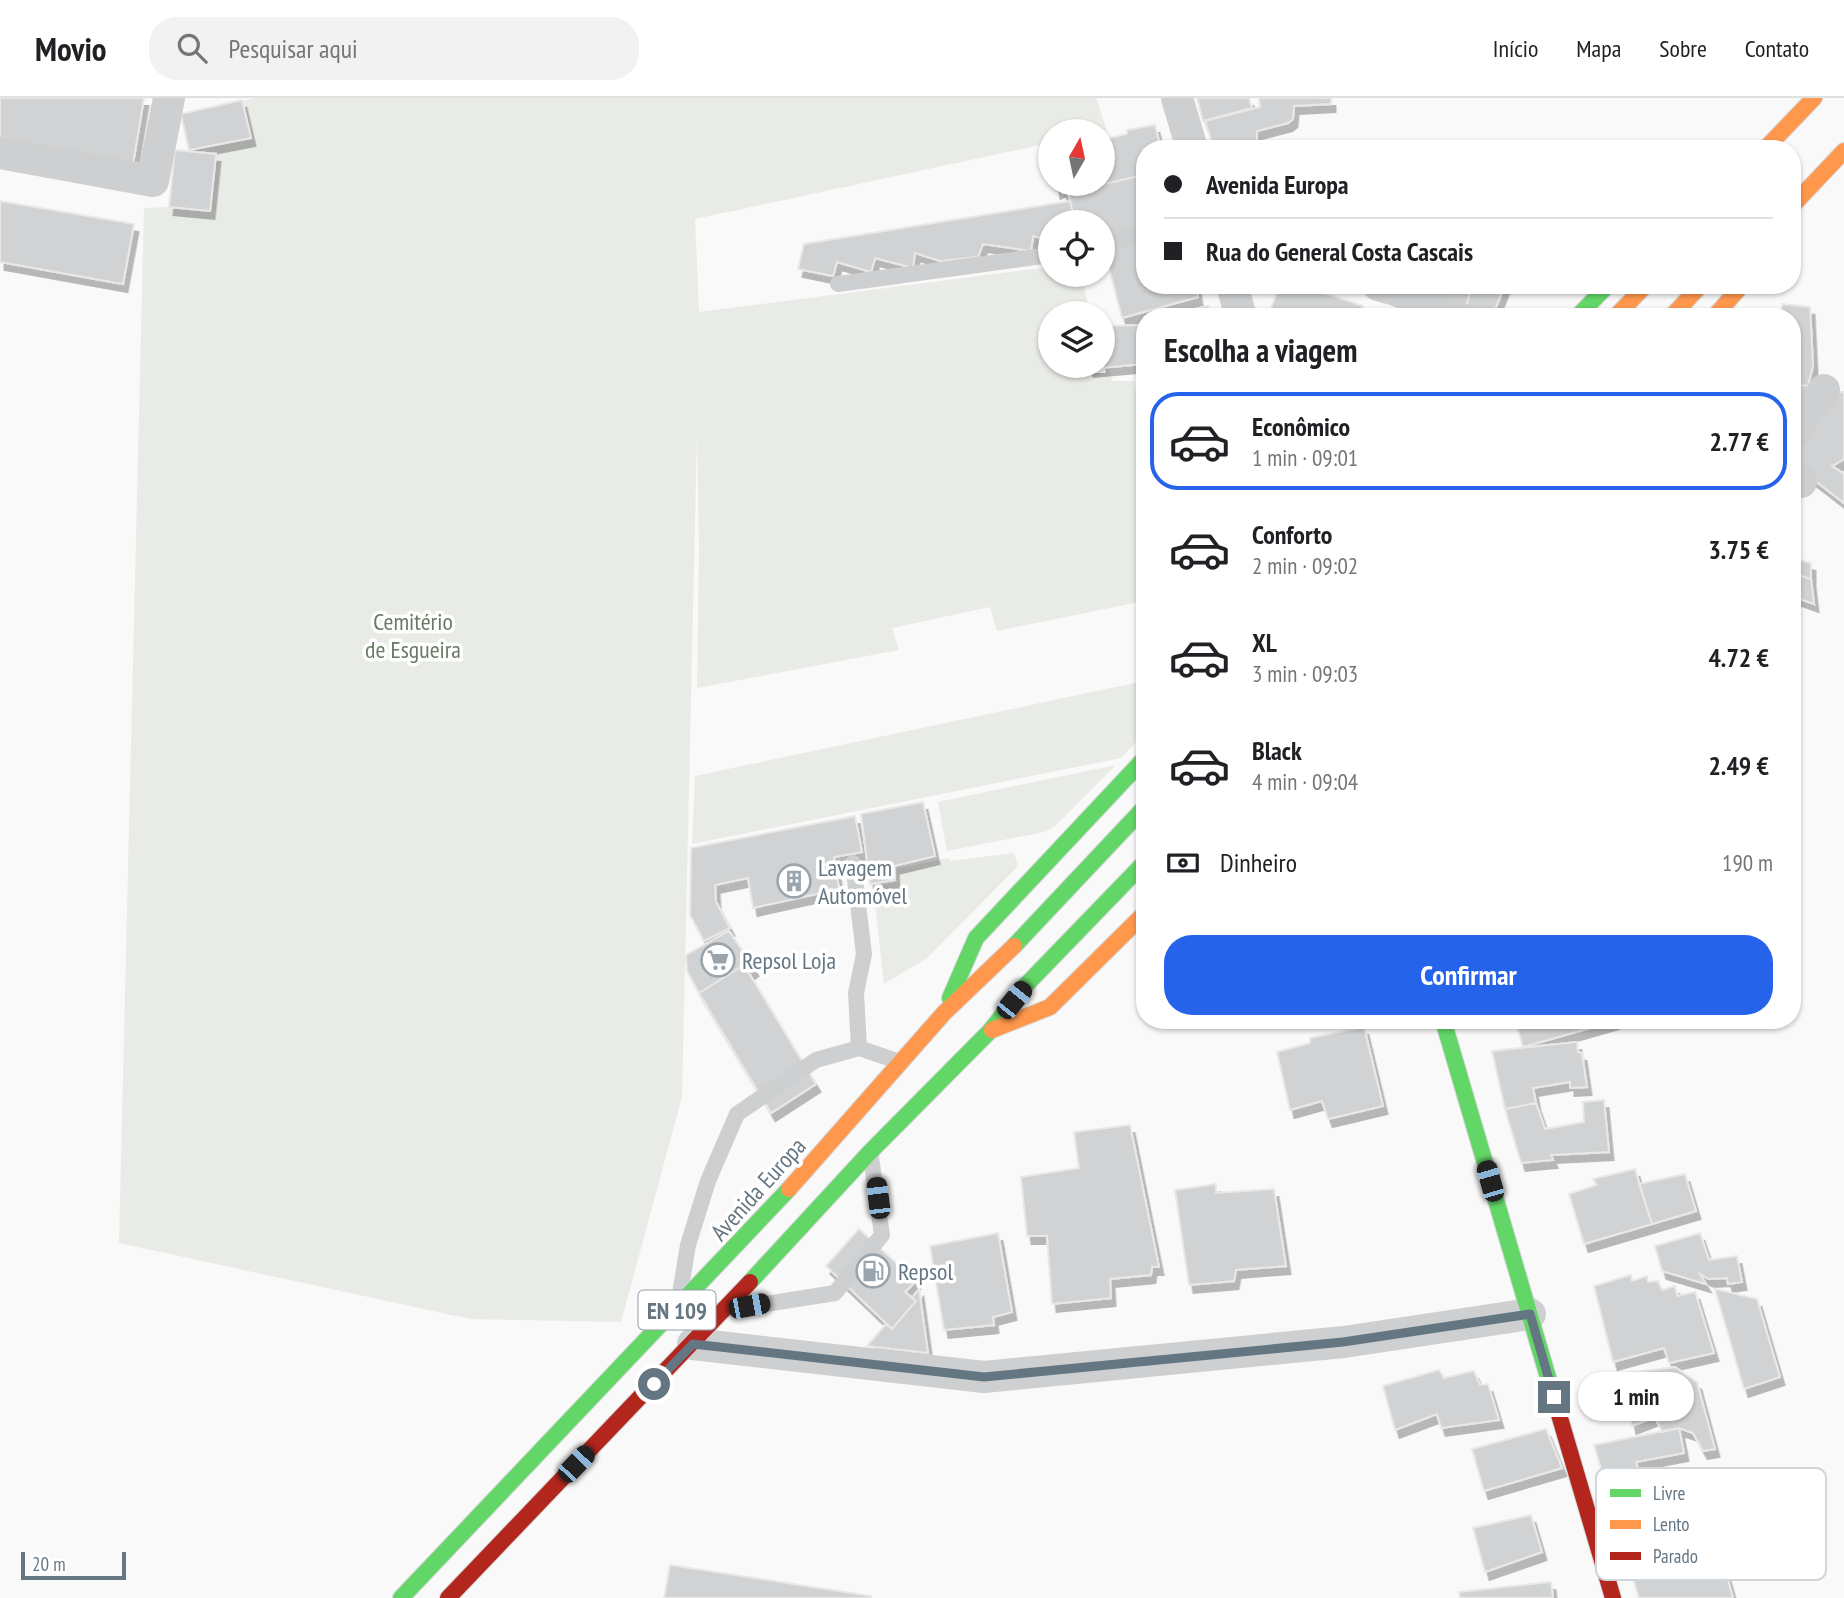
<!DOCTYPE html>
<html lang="pt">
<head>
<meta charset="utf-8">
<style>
	body { margin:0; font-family:"PT Sans Narrow",sans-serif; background:#f2f2f2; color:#202124; height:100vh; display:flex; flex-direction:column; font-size:26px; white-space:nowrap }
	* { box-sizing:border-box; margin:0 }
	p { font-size:23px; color:#757577 }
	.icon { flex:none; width:38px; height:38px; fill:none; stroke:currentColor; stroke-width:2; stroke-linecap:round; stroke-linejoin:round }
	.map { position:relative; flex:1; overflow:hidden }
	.details { position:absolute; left:1136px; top:210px; width:665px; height:721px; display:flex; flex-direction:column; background:#fff; border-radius:28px; box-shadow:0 2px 5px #0004 }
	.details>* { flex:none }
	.guide { position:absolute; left:1136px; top:42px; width:665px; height:154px; border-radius:28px; box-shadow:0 2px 5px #0004; display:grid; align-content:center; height:154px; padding:0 28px; background:#fff }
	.needle { width:46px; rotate:9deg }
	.fabs { position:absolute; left:1038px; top:21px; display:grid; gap:14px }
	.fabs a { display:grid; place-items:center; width:77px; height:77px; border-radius:50%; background:#fff; box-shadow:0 2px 5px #0004; font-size:35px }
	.scale { position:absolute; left:21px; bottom:18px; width:105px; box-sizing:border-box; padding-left:7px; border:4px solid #657683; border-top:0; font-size:19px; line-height:24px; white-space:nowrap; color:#657683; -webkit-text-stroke:5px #fff; paint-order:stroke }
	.end { position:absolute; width:32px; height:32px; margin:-16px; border:9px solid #657683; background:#fff; box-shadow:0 0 0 4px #fff }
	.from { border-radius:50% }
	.bubble { position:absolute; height:49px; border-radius:24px; background:#fff; box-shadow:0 2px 5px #0004; font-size:23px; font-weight:800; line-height:49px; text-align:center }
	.car { position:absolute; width:21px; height:42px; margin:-21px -10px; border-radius:9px; box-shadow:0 0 5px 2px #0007; background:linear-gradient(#222 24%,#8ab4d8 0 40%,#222 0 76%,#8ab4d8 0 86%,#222 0) }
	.guide b { display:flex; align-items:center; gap:24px; height:66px; font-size:26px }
	.guide b+b { border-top:2px solid #e0e0e0 }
	.guide i { width:18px; height:18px; background:#202124 }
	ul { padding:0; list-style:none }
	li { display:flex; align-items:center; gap:21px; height:98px; margin:0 14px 10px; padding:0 14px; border:4px solid transparent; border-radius:28px }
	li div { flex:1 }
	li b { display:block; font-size:26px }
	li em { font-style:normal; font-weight:800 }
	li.current { border-color:#2563eb }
	li>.icon { width:63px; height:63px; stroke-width:1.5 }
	h2 { padding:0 28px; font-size:32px; line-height:84px }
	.pay { display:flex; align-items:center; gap:18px; height:77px; padding:0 28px; font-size:26px }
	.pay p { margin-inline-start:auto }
	.cta { display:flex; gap:14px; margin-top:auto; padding:14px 28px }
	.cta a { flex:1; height:80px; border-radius:28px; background:#2563eb; color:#fff; font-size:28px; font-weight:800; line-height:80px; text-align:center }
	header { display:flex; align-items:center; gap:42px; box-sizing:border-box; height:98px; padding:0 35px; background:#fff; border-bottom:2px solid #e0e0e0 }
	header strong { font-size:33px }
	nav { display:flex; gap:38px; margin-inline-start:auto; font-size:24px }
	.search { width:490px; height:63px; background:#f2f2f2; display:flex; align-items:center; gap:18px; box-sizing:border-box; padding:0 24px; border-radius:28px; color:#757577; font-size:26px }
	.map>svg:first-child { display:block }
	.green { fill:#e8ebe6 }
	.building { fill:#d0d2d3; stroke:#e8e8e8; stroke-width:2; filter:url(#shadow) }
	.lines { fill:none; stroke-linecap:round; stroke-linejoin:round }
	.fast-casing { stroke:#d5d6d7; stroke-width:18 }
	.slow-casing { stroke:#d5d6d7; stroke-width:18 }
	.jam-casing { stroke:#d5d6d7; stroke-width:18 }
	.lane { stroke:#cecfd0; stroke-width:16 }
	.street { stroke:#cecfd0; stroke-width:32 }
	.fast { stroke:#63d668; stroke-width:16 }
	.slow { stroke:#ff974d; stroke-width:16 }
	.jam { stroke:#b3261e; stroke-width:16 }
	.route { stroke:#657683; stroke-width:9 }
	.labels { text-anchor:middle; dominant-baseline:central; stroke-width:7; stroke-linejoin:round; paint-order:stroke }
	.shield { fill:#fff; stroke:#939fa8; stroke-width:2 }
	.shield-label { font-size:23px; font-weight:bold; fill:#657683 }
	.park-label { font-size:24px; fill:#687a64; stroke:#fff }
	.poi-label { font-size:24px; fill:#657683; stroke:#fff; text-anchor:start }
	.street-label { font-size:24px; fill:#657683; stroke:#fff }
	.key { fill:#fff; stroke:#d1d6da; stroke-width:2 }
	.key-label { font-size:19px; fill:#657683 }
</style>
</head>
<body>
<header>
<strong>Movio</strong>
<div class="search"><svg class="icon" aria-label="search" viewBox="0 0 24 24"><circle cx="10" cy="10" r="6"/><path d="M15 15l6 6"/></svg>Pesquisar aqui</div>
<nav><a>Início</a><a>Mapa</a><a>Sobre</a><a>Contato</a></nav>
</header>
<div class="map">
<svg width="1844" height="1500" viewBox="0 0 1844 1500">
	<defs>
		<filter id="shadow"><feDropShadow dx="4.5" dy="8" stdDeviation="0" flood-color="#0004"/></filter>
	</defs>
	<rect width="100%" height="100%" fill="#f9f9f9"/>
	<!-- green -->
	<path class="green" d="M 256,0 L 1096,0 L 1107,33 L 1050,33 L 1050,45 L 695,121 L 699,214 L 1050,169 L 1050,177 L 1082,177 L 1089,215 L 1050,215 L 1050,268 L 1088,268 L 1089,271 L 1109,269 L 1112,283 L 1134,283 L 1142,334 L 1144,334 L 1144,503 L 997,533 L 990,509 L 892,530 L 899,552 L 697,590 L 699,450 L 697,335 L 682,999 L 621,1224 L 470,1221 L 119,1145 L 144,110 L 169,109 L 210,113 L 189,52 L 181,16 Z
		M 1144,583 L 1144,635 L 1121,660 L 692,746 L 695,678 Z
		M 1116,667 L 1055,728 L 1044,734 L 947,753 L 938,704 Z
		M 1014,755 L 1018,768 L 927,860 L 884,886 L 873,789 L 898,784 L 896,771 L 948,760 L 950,763 Z"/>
	<!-- building -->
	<path class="building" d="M 0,0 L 144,0 L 133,66 L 0,43 Z
		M 1197,0 L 1249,0 L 1252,10 L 1203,23 Z
		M 1259,0 L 1331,0 L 1331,6 L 1294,8 L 1293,21 L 1288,25 L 1257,33 L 1257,51 L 1214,51 L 1205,23 L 1260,9 Z
		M 242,2 L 251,40 L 189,52 L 181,16 Z
		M 1155,27 L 1161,51 L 1144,51 L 1144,77 L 1063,95 L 1062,90 L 1056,93 L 1055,86 L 1102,86 L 1102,42 L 1127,36 L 1127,32 Z
		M 1297,44 L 1340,51 L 1297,51 Z
		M 1296,47 L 1297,51 L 1257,51 L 1257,49 Z
		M 175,52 L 216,56 L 210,113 L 169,109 Z
		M 1144,77 L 1144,187 L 1196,187 L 1198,199 L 1122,220 L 1102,143 L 1102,124 L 1075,124 L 1068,94 Z
		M 0,103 L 134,126 L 123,186 L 0,164 Z
		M 1070,103 L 1075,124 L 1050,124 L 1050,142 L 1033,138 L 1031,153 L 983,146 L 978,159 L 940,163 L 915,155 L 913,170 L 875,160 L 871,174 L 837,164 L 833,178 L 798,171 L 804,146 Z
		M 1280,187 L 1301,187 L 1363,208 L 1360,219 L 1297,219 L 1271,210 Z
		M 1421,187 L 1472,187 L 1465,214 Z
		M 1472,187 L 1505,187 L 1492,219 L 1477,219 L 1465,214 Z
		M 1782,206 L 1810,209 L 1813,268 L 1808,288 L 1792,286 L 1792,219 L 1781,219 Z
		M 1208,208 L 1212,219 L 1163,219 Z
		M 1144,227 L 1144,266 L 1089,271 L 1088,268 L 1102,268 L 1102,228 Z
		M 1144,266 L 1144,283 L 1141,284 L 1137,268 Z
		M 1792,286 L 1808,288 L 1792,329 Z
		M 1839,294 L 1844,294 L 1844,361 L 1832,368 L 1844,376 L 1844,405 L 1792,365 L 1792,352 Z
		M 1792,460 L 1811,465 L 1811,481 L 1792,475 Z
		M 1792,475 L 1811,481 L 1814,506 L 1792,498 Z
		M 923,704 L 935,758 L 894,768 L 895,782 L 870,786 L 861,716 Z
		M 855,718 L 862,754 L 834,759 L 839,791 L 753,810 L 748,780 L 715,787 L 716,804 L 730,830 L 704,843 L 690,817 L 691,750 Z
		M 729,833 L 754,870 L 748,875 L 744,867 L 699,895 L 687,873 L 686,857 Z
		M 744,867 L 816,986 L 771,1015 L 699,895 Z
		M 1515,922 L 1615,922 L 1615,923 L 1523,949 Z
		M 1364,929 L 1383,1008 L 1328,1021 L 1322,1003 L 1290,1012 L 1277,954 L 1310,945 L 1310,940 Z
		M 1577,944 L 1578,954 L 1582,955 L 1587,989 L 1570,990 L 1570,984 L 1533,990 L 1536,1005 L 1505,1011 L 1492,953 Z
		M 1604,1002 L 1609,1054 L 1551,1057 L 1553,1062 L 1521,1065 L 1505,1011 L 1536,1005 L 1545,1031 L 1584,1024 L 1583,1004 Z
		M 1130,1027 L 1159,1169 L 1152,1169 L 1151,1177 L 1110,1181 L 1111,1200 L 1052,1206 L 1047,1138 L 1027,1138 L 1021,1079 L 1079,1070 L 1074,1034 Z
		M 1635,1071 L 1652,1126 L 1584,1146 L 1569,1096 L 1597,1087 L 1593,1081 Z
		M 1685,1076 L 1696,1113 L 1652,1126 L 1639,1086 Z
		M 1216,1086 L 1216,1095 L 1274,1091 L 1286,1168 L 1236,1172 L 1234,1183 L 1189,1187 L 1175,1092 Z
		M 859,1131 L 916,1183 L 905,1194 L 916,1203 L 892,1231 L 826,1168 Z
		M 998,1135 L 1012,1214 L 993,1219 L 994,1227 L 944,1232 L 930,1148 Z
		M 1700,1135 L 1709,1162 L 1737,1158 L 1742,1184 L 1728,1186 L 1727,1180 L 1709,1181 L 1700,1176 L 1706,1186 L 1662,1173 L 1655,1148 Z
		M 1631,1177 L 1632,1183 L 1647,1178 L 1648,1184 L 1658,1183 L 1662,1192 L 1675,1188 L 1677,1198 L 1695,1194 L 1714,1255 L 1669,1265 L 1664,1250 L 1613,1264 L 1594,1188 Z
		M 919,1191 L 928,1255 L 867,1248 L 886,1226 L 892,1231 L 916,1203 L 912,1200 Z
		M 1715,1191 L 1757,1201 L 1780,1279 L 1744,1291 Z
		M 1675,1269 L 1697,1284 L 1715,1351 L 1703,1353 L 1693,1335 L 1679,1330 L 1662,1334 L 1655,1319 L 1632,1328 L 1620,1276 Z
		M 1439,1272 L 1444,1280 L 1474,1273 L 1480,1287 L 1488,1286 L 1499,1322 L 1441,1330 L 1437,1316 L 1395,1332 L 1383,1288 Z
		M 1679,1330 L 1684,1355 L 1636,1364 L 1648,1406 L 1614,1415 L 1594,1347 Z
		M 1546,1331 L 1562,1370 L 1484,1393 L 1472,1351 Z
		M 1531,1417 L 1542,1454 L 1485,1474 L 1473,1430 Z
		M 1721,1438 L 1722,1461 L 1733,1500 L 1639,1500 L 1626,1458 Z
		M 670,1467 L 871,1498 L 871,1500 L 664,1500 Z
		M 1551,1484 L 1553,1500 L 1460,1500 L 1459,1494 Z"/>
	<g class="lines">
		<defs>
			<path id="fast" d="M 1577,219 L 1608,187
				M 1014,848 L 1144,710
				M 950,900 L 976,840 L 1144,661
				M 1443,922 L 1550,1286
				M 750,1184 L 870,1054 L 990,933 L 1026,887 L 1144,765
				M 401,1500 L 789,1091"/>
			<path id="slow" d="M 1765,51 L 1814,0
				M 1792,108 L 1844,53
				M 1615,219 L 1646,187
				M 1671,219 L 1701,187
				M 1714,219 L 1742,187
				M 992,932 L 1050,909 L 1144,816
				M 789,1091 L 944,915 L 1014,848"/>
			<path id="jam" d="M 1550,1286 L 1613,1500
				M 448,1500 L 750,1184"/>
		</defs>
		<!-- fast casing -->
		<use href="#fast" class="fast-casing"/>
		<!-- slow casing -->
		<use href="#slow" class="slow-casing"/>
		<!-- jam casing -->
		<use href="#jam" class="jam-casing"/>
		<!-- lane -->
		<path class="lane" d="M 1102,147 L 1144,135
			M 838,186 L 1050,157
			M 853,765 L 864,856 L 856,895 L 859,950
			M 680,1196 L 688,1147 L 708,1083 L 737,1016 L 816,962 L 859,950 L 900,964
			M 735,1211 L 835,1195 L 882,1137 L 871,1059"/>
		<!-- street -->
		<path class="street" d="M 1177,0 L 1192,51
			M 0,55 L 153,83 L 169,0
			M 1232,187 L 1241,219
			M 1378,187 L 1396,192 L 1457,219
			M 1792,336 L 1824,292
			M 1792,377 L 1801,384
			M 693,1246 L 984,1279 L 1344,1244 L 1530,1216"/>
		<!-- fast -->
		<use href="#fast" class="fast"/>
		<!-- slow -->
		<use href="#slow" class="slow"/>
		<!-- jam -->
		<use href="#jam" class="jam"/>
	</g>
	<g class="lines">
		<!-- route -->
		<path class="route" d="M 654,1286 L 693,1246 L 984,1279 L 1343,1244 L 1530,1216 L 1554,1299"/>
	</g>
	<!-- icons -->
	<defs>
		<symbol id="building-ring" viewBox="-11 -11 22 22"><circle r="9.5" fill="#fff" stroke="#99a4ac" stroke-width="1.5"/><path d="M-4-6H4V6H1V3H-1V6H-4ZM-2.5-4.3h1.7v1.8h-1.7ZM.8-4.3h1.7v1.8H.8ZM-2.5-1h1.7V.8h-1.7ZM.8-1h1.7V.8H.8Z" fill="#99a4ac"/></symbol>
		<symbol id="supermarket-ring" viewBox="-11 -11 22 22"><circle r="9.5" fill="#fff" stroke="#99a4ac" stroke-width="1.5"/><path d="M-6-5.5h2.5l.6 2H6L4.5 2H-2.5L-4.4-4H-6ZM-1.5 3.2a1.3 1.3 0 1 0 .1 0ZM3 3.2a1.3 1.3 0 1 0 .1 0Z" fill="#99a4ac"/></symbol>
		<symbol id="fuel-ring" viewBox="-11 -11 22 22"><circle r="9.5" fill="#fff" stroke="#99a4ac" stroke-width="1.5"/><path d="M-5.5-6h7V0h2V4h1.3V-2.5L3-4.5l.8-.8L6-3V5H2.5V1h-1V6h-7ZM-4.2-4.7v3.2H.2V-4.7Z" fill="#99a4ac"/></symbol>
	</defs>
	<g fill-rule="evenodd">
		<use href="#building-ring" x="775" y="764" width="38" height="38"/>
		<use href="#supermarket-ring" x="699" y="843" width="38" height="38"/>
		<use href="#fuel-ring" x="854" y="1154" width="38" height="38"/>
	</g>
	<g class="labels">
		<!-- shield labels -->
		<rect class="shield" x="638.5" y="1192.5" width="77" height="39" rx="5"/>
		<g class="shield-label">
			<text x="677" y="1212">EN 109</text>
		</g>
		<!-- park labels -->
		<g class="park-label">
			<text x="413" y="523">Cemitério<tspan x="413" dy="28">de Esgueira</tspan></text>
		</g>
		<!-- poi labels -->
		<g class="poi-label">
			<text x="818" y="769">Lavagem<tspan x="818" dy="28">Automóvel</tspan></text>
			<text x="742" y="862">Repsol Loja</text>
			<text x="898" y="1173">Repsol</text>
		</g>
		<!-- street labels -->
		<g class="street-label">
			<text transform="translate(758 1091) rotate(-48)">Avenida Europa</text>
		</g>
	</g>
	<!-- legend -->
	<rect x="1596" y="1370" width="230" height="112" rx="10" class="key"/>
	<rect x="1610" y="1391" width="31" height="8" fill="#63d668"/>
	<rect x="1610" y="1422" width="31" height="9" fill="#ff974d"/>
	<rect x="1610" y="1454" width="31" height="8" fill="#b3261e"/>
	<g class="key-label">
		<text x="1653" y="1402">Livre</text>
		<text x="1653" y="1433">Lento</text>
		<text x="1653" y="1465">Parado</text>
	</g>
</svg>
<div class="fabs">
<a><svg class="needle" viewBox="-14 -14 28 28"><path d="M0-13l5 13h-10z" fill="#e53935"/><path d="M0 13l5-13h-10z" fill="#757577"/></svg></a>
<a><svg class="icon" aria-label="locate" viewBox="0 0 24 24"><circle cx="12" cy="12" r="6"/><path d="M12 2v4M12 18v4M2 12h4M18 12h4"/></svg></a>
<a><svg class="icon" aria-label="layers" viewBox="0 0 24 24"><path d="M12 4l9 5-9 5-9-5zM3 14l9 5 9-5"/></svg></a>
</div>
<div class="scale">20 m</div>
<i class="end from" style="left:654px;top:1286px"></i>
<i class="end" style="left:1554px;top:1299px"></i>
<div class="bubble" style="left:1578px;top:1274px;width:116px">1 min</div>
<i class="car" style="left:1014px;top:902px;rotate:39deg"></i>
<i class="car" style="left:1490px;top:1083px;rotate:344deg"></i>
<i class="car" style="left:878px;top:1100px;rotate:353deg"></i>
<i class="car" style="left:749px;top:1208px;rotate:79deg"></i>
<i class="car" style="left:576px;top:1366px;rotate:44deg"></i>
<div class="guide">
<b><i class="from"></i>Avenida Europa</b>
<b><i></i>Rua do General Costa Cascais</b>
</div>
<section class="details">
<h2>Escolha a viagem</h2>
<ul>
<li class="current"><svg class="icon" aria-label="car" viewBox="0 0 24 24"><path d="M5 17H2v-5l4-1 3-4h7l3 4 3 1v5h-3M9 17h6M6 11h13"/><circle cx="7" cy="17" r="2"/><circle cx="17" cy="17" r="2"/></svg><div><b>Econômico</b><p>1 min · 09:01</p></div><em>2.77 €</em></li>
<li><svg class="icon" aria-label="car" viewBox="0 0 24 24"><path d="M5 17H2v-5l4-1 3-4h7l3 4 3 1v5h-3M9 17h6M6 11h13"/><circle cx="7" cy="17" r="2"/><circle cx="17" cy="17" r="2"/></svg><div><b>Conforto</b><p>2 min · 09:02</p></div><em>3.75 €</em></li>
<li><svg class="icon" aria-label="car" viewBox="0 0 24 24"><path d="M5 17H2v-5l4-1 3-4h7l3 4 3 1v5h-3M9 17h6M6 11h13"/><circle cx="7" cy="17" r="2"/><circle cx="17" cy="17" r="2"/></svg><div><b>XL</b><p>3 min · 09:03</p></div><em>4.72 €</em></li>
<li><svg class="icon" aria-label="car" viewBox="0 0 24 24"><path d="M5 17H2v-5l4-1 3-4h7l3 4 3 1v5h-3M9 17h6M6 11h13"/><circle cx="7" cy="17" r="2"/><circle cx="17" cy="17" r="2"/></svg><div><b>Black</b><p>4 min · 09:04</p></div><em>2.49 €</em></li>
</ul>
<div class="pay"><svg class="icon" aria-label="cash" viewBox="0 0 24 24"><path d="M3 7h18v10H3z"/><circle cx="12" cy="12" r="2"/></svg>Dinheiro<p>190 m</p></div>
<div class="cta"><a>Confirmar</a></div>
</section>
</div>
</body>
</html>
